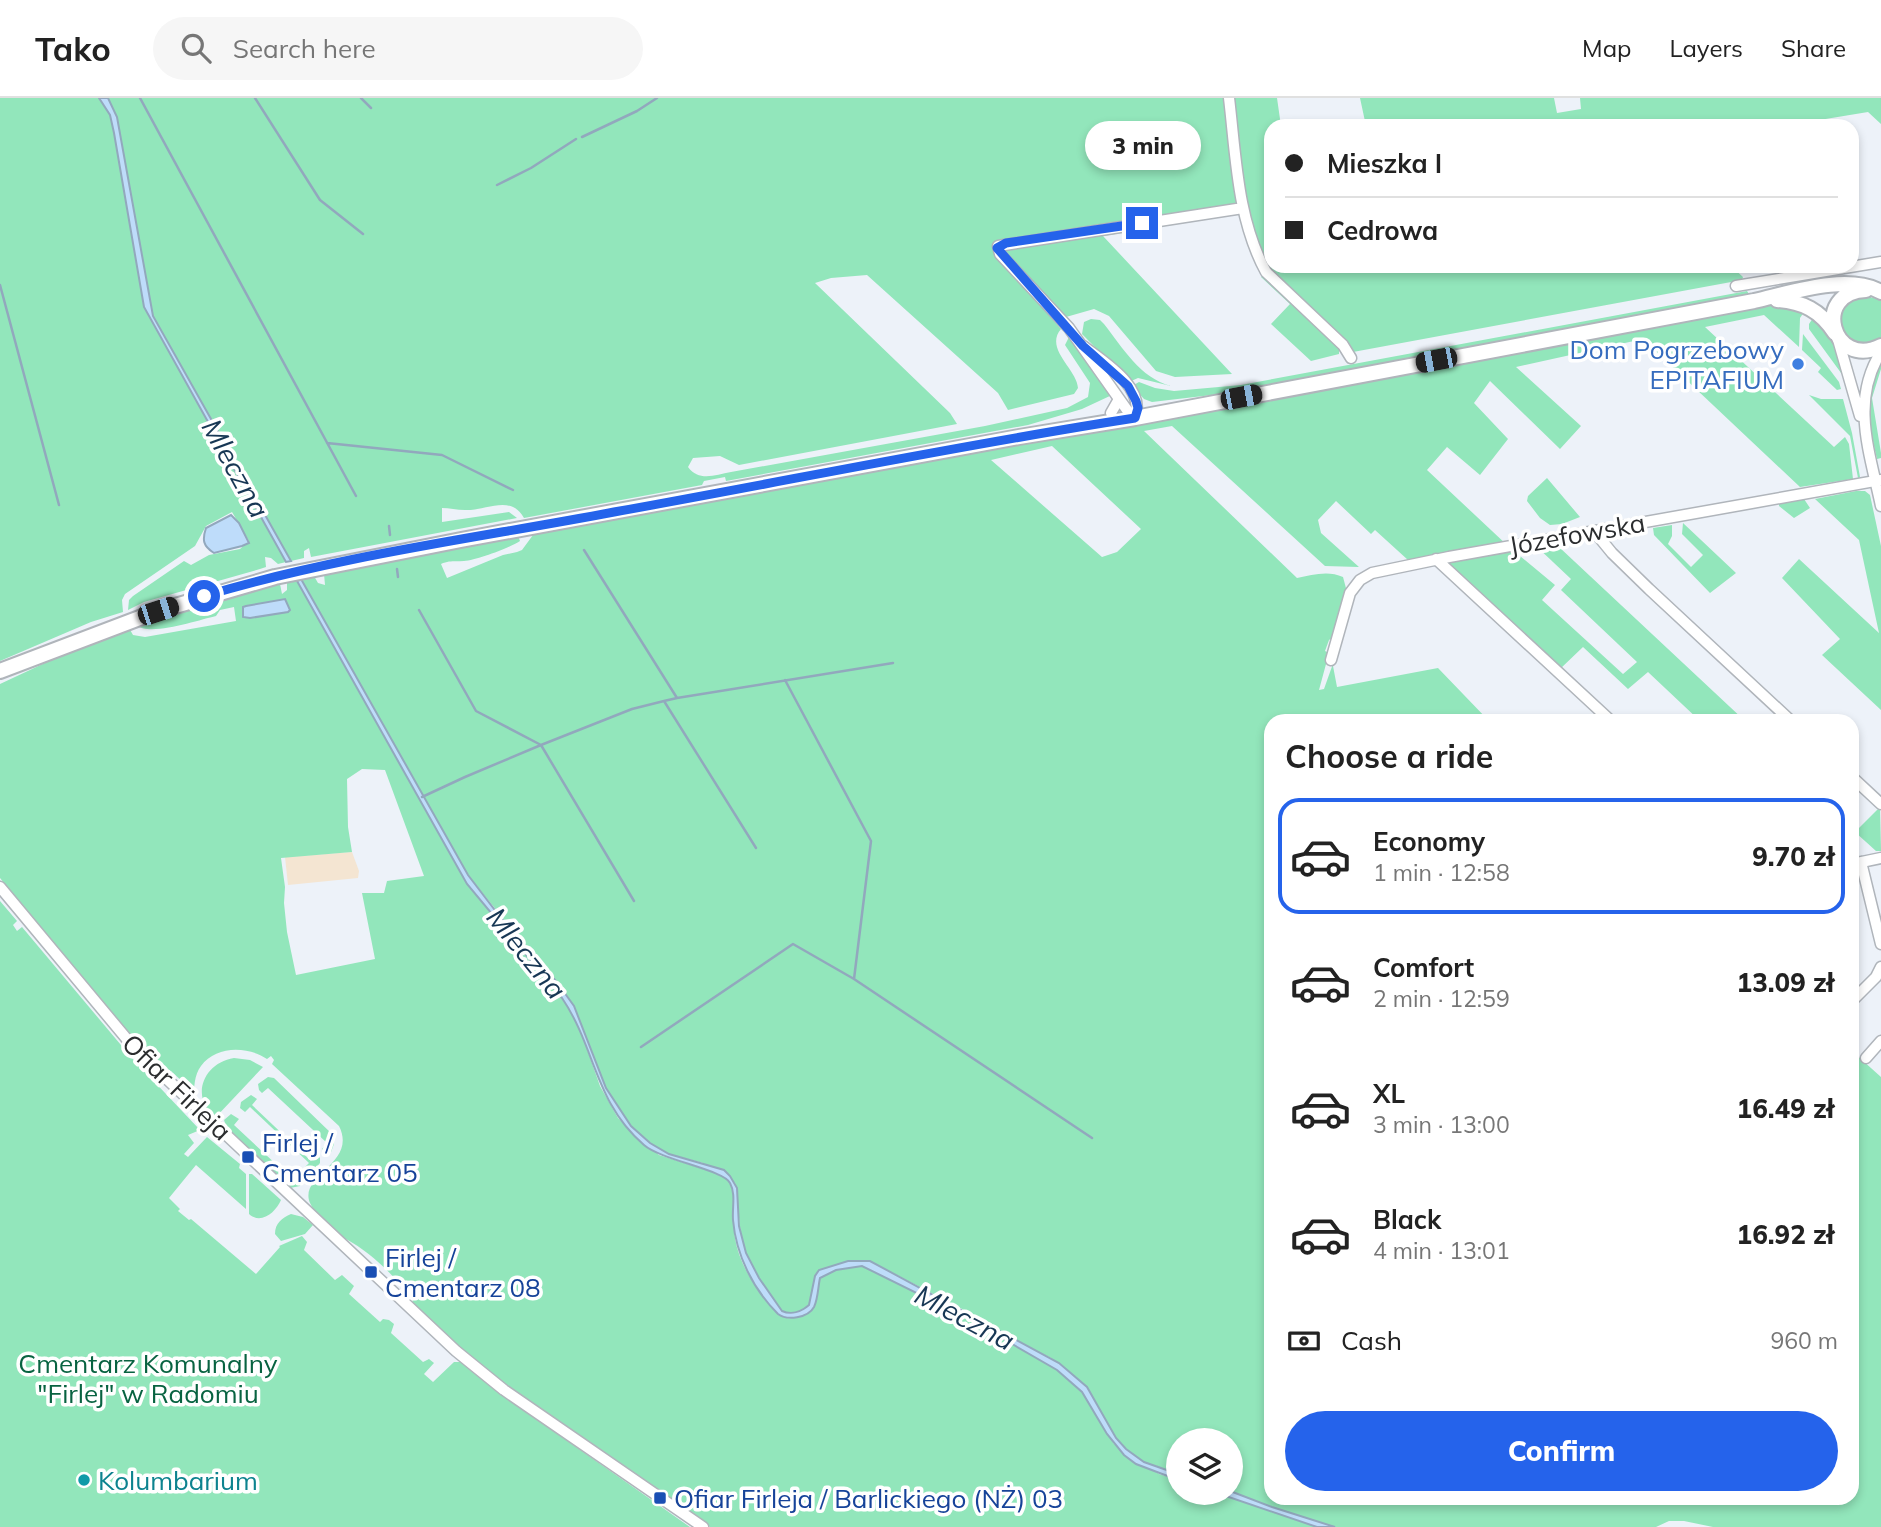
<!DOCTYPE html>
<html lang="en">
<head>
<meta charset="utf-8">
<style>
	body { margin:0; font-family:Mulish,sans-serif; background:#f6f6f6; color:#222; height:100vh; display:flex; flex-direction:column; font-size:26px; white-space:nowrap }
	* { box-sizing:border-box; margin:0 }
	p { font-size:23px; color:#767676 }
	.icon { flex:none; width:38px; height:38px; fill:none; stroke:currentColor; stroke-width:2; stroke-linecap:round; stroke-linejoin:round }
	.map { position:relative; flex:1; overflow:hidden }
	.drawer { position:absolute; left:1264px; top:616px; width:595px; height:791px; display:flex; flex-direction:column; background:#fff; border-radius:21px; box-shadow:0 4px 10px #0003 }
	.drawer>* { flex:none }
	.top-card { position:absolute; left:1264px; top:21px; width:595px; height:154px; border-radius:21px; box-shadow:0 4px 10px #0003; display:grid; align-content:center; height:154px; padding:0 21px; background:#fff }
	.fabs { position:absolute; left:1166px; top:1330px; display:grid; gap:14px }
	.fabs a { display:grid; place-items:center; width:77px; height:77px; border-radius:50%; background:#fff; box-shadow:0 4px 10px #0003; font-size:35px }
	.end { position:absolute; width:32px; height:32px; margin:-16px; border:9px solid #2563eb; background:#fff; box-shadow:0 0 0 4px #fff }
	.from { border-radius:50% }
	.bubble { position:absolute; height:49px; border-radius:24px; background:#fff; box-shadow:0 4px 10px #0003; font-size:23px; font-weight:800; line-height:49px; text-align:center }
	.car { position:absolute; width:21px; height:42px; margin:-21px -10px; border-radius:9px; box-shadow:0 0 5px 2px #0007; background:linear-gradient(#222 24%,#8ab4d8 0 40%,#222 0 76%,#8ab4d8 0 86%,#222 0) }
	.top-card b { display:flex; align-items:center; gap:24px; height:66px; font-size:26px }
	.top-card b+b { border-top:2px solid #e0e0e0 }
	.top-card i { width:18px; height:18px; background:#222 }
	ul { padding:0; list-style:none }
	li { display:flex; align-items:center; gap:21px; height:116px; margin:0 14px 10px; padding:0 7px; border:4px solid transparent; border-radius:21px }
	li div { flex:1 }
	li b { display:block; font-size:26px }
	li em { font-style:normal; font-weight:800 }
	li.active { border-color:#2563eb }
	li>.icon { width:63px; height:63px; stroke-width:1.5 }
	h2 { padding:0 21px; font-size:32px; line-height:84px }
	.pay { display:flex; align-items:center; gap:18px; height:77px; padding:0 21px; font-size:26px }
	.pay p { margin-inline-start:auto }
	.cta { display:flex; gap:14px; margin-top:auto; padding:14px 21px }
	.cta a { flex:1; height:80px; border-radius:42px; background:#2563eb; color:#fff; font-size:28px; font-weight:800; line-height:80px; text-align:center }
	header { display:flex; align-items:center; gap:42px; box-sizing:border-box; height:98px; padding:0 35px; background:#fff; border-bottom:2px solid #e0e0e0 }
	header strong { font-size:33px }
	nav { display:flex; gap:38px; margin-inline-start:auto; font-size:24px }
	.search { width:490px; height:63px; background:#f6f6f6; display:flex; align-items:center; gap:18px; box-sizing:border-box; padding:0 24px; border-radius:38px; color:#767676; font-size:26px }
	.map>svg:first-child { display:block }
	.industrial { fill:#f4e5d2 }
	.green { fill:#92e6bb; fill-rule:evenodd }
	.water { fill:#bedcfa; stroke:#92a8bd; stroke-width:2 }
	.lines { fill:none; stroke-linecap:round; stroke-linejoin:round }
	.stream { stroke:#92a8bd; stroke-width:2.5 }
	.street-casing { stroke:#b0b5bb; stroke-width:13 }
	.secondary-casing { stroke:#b0b5bb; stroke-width:18 }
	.street { stroke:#fff; stroke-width:10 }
	.secondary { stroke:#fff; stroke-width:14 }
	.route { stroke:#2563eb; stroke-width:9 }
	.shop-dot { fill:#3f7fe0; stroke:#fff; stroke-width:2.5 }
	.transit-dot { fill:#1a4fb4; stroke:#fff; stroke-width:2.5 }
	.culture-dot { fill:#0f9aa8; stroke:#fff; stroke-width:2.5 }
	.labels { text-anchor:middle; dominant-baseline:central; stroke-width:7; stroke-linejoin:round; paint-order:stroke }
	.shop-label { font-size:26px; fill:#366cbe; stroke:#fff; text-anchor:end }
	.street-label { font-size:26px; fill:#2b2d2f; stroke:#fff }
	.transit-label { font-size:26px; fill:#164399; stroke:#fff; text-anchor:start }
	.park-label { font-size:26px; fill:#086341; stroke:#fff }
	.culture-label { font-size:26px; fill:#0d838f; stroke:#fff; text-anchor:start }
	.water-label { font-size:28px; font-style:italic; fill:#173754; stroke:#fff }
</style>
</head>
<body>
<header>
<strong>Tako</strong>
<div class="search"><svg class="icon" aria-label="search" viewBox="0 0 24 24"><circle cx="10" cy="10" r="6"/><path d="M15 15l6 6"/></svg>Search here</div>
<nav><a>Map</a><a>Layers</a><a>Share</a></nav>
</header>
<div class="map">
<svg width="1881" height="1429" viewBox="0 0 1881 1429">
	<rect width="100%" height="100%" fill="#edf2f9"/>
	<!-- industrial -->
	<path class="industrial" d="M 352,754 L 359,773 L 358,780 L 288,787 L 285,759 Z"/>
	<!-- green -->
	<path class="green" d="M 0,0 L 99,0 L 101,2 L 110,17 L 114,35 L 144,209 L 286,464 L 278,466 L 271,460 L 265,459 L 266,469 L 260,471 L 144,504 L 128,512 L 129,502 L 133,498 L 184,463 L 191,467 L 209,457 L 240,451 L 249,443 L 232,414 L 206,428 L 195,448 L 125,496 L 122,502 L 123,514 L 91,524 L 0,563 Z
		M 108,0 L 1277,0 L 1281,28 L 1270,28 L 1270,168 L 1731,168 L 1743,179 L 1742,182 L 1353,254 L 1267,169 L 1247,115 L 1103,138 L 1232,276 L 1175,279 L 1156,273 L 1109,218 L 1094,211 L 1066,219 L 1006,154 L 1005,142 L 993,149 L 993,154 L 1061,231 C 1044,251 1077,271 1078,290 L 1074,296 L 1008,312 L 998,295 L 867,177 L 831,180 L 815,185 L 950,315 L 957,326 L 739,367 L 720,358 L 693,360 L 688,369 C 699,384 715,377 731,374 L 985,328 L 1067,310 L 1088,299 L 1090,285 L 1065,247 L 1069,239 L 1112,297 L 1082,311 L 1028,327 L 726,383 L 725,379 L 704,383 L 702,387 L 524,420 C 511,396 486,413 465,412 C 457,412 449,410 442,410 L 442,424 L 509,414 L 517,420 L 311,459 L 309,450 L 304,453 L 304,460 L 291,463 L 153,218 L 117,19 Z
		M 1360,0 L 1554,0 L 1557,15 L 1581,11 L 1580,0 L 1881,0 L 1881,26 L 1868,14 L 1783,28 L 1366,28 Z
		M 1264,176 L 1339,248 L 1339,256 L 1311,263 L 1271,226 L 1290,206 L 1261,179 Z
		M 1747,193 L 1749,196 L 1744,199 L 1357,270 L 1246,293 L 1152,304 L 1144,301 L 1132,288 L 1139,284 L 1155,290 L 1174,293 L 1241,287 Z
		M 1866,198 L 1881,202 L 1881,240 L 1865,247 L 1849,243 L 1839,226 C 1843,204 1846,204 1866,198 Z
		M 1769,206 L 1806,211 L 1800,220 L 1799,249 L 1764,217 L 1705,229 L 1834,349 L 1845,339 L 1849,346 L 1853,381 L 1800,389 L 1643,241 L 1516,269 L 1581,328 L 1560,351 L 1490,283 L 1474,305 L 1508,341 L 1480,377 L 1447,349 L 1427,372 L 1508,448 L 1408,462 L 1375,432 L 1371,436 L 1336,403 L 1318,422 L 1321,435 L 1359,469 L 1325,468 L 1172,328 L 1144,333 L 1297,480 C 1312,477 1328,472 1343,479 L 1347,494 L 1332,540 L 1329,542 L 1325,553 L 1329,555 L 1319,592 L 1324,591 L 1335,560 L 1333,568 L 1337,589 L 1438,570 L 1489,623 L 1270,623 L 1270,1400 L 1852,1400 L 1852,953 L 1881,979 L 1881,1429 L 1713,1429 L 1684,1423 L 1669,1423 L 1656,1429 L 1335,1429 L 1272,1409 L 1230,1393 L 1230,1342 L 1178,1342 L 1178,1376 L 1144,1364 L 1133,1358 L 1116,1340 L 1087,1289 L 1051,1260 L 994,1231 L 964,1212 L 870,1163 L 848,1163 L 819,1172 L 814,1185 L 812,1205 C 804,1213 792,1218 782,1213 C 765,1192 747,1167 742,1141 C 738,1122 739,1103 735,1085 L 703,1065 L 669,1056 L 650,1045 L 631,1028 L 606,990 L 574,908 L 468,777 L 301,481 L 314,478 L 318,485 L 325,487 L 324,476 L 518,438 L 520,443 C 509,450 477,462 464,463 C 455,464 450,462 441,466 L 447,480 L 503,457 L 517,454 L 522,452 L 533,437 L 981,352 L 1338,289 ZM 1052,348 L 1141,431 L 1117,454 L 1102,459 L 991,362 Z
		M 1815,217 C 1832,234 1837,256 1844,279 L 1809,231 L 1809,226 Z
		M 1091,221 L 1100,222 L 1104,226 C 1123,250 1140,280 1171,288 L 1138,280 L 1129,284 L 1082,236 L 1084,224 Z
		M 1803,236 L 1839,284 L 1841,291 L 1837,292 L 1818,274 L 1821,270 L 1802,252 Z
		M 1881,261 L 1881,271 L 1872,300 L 1881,355 L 1881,360 L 1877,361 C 1868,321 1862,299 1881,261 Z
		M 1809,297 L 1821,301 L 1843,301 L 1852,335 L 1860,379 L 1858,380 L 1850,338 Z
		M 1547,380 L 1580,419 L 1562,426 L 1550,427 L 1540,420 L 1527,403 L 1528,398 Z
		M 1856,393 L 1865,393 L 1870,397 L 1881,448 L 1881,612 L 1822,557 L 1840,541 L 1782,480 L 1799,461 L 1879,535 L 1859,442 L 1815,401 Z
		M 1804,401 L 1810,410 L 1794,420 L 1779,408 L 1779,406 Z
		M 1683,425 L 1736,475 L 1710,495 L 1654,437 L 1653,430 L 1672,427 L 1672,438 L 1668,446 L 1691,469 L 1703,457 L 1682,436 Z
		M 1535,447 L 1549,450 L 1559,449 L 1745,623 L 1700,623 L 1648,574 L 1628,591 L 1583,549 L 1560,571 L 1447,465 L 1448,463 L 1514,453 L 1555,487 L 1542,502 L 1623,576 L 1637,564 L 1561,492 L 1571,481 Z
		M 297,483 L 467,786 L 562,900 L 576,920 L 600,988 L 618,1020 L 659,1057 L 722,1077 C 740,1088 732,1121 735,1140 C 739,1167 759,1197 778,1216 C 788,1225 802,1218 812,1212 L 820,1180 L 836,1172 L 862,1168 L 967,1220 L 1057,1272 L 1082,1294 L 1114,1346 L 1159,1376 L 1178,1382 L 1178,1395 L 1217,1395 L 1317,1429 L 710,1429 L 661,1393 L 480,1269 L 412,1205 L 413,1203 C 395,1178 373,1156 346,1141 L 344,1142 C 332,1131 317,1121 310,1105 C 298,1077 358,1066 339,1028 L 272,966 L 274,962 L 271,958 L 267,961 C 248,948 216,947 201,968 C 194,977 194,990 194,1000 L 182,990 L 185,986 L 171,973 L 168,976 L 125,932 L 0,780 L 0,586 L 62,557 L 129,530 L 133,537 L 145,539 L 236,523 L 234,509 L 220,512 L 216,518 C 198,522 150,539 136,527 L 178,513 L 280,486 L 282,496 L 287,492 L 287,485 ZM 362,671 L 385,672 L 424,778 L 387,783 L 384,795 L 362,795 L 375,861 L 296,877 L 287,834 L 284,805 L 285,789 L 281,760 L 352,754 L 348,729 L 347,681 Z
		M 1880,709 L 1881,753 L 1876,753 L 1855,734 Z
		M 0,803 L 17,823 L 13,827 L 17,833 L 22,829 L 131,959 L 200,1032 L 188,1037 L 194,1045 L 184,1056 L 188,1059 L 207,1039 L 240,1066 L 239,1070 L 246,1076 L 246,1111 L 196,1067 L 169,1100 L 180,1111 L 178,1113 L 189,1122 L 191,1121 L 256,1176 L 280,1149 L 279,1148 L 302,1138 L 307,1144 L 304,1152 L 335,1182 L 342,1177 L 354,1188 L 349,1196 L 380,1224 L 383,1221 L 389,1222 L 394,1226 L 391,1235 L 423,1264 L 429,1261 L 434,1265 L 424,1276 L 433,1284 L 454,1264 L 461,1264 L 515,1306 L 690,1429 L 0,1429 Z
		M 234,960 L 250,962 L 263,969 L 215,1020 C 190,999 203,965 234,960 Z
		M 268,979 L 274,980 L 332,1036 L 334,1046 L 331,1054 L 325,1054 L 322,1051 L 327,1045 L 268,990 L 262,995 L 259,992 L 258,986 Z
		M 251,997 L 257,1001 L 252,1007 L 311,1063 L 317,1057 L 320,1060 L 320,1065 L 314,1072 L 308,1073 L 304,1070 L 309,1065 L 250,1009 L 245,1014 L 240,1010 L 241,1004 Z
		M 231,1016 L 239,1021 L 234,1027 L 293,1082 L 298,1077 L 302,1082 L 300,1088 L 290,1090 L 227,1031 L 224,1022 Z
		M 249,1076 L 252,1076 L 281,1102 C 276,1114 261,1127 249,1116 Z
		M 291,1116 L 303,1119 L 313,1127 L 305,1136 L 281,1143 L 275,1136 C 275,1125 282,1120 291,1116 Z"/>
	<!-- water -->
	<path class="water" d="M 99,0 L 108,0 L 117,19 L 153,218 L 291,463 L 286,464 L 144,209 L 114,35 L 110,17 Z
		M 231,417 L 239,425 L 249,445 L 242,448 L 214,455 C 203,448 202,442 206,430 Z
		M 301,481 L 468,777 L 501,820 L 556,883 L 574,908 L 606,990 L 631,1028 L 650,1045 L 669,1056 L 724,1072 L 730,1078 L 737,1090 L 739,1128 L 746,1155 L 759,1180 L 782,1213 C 791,1217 801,1214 809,1207 L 815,1178 L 819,1172 L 848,1163 L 870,1163 L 1059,1265 L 1087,1289 L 1116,1340 L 1126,1351 L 1144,1364 L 1178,1376 L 1178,1382 L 1136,1366 L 1124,1357 L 1107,1336 L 1082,1294 L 1057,1272 L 967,1220 L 862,1168 L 836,1172 L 820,1180 C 818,1189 818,1201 814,1209 C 808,1220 787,1223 778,1216 C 753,1191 736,1157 733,1122 C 732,1110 736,1096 730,1085 C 724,1072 661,1062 644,1047 C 594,1004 596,950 562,900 L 467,786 L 297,483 Z
		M 285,501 L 290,512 L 288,514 L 250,520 L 243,519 L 243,509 L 246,508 Z
		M 1230,1393 L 1272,1409 L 1335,1429 L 1317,1429 L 1217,1395 Z"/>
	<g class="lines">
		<!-- stream -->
		<path class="stream" d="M 140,0 L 356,398
			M 255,0 L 320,102 L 363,136
			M 361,0 L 371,10
			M 582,39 L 637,13 L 657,0
			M 497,87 L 531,70 L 576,41
			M 0,187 L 59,407
			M 327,345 L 442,357 L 513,392
			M 389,428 L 390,437
			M 584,452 L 677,600 L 893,565
			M 397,471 L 398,479
			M 419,512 L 476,613 L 541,647
			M 785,582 L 871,743 L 854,881
			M 677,600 L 664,603 L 756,750
			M 422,699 L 465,679 L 541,647
			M 634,803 L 541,647 L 632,611 L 664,603
			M 641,949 L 793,846 L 854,881 L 1092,1040"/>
		<defs>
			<path id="street" d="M 1229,0 C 1236,58 1237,121 1266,174 L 1343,247 L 1351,260
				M 1736,188 L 1881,164
				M 1837,238 L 1860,318
				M 1083,248 C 1104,264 1146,289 1135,320 L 1127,312 L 1069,230 L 1000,156 L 998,148 L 1243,110
				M 1881,254 C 1850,303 1870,355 1881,408
				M 1111,315 L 1119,301
				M 1594,433 L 1612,455 L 1649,491 L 1791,623
				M 1436,461 L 1611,623
				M 1331,562 L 1350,495 L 1360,482 L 1372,475 L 1449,459 L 1881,382
				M 1852,679 L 1881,706
				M 1861,764 L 1881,846
				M 1852,766 L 1881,760
				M 0,789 L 136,952 L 456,1253 L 504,1292 L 703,1429
				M 1852,903 L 1876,879 L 1881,869
				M 1866,960 L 1881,943"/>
			<path id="secondary" d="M 1866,192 C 1811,194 1832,272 1881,248
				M 1777,202 C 1803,204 1820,212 1835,235
				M 0,573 L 158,513 L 275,479 L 461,442 L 1019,339 L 1135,320 L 1754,203 C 1790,195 1847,175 1881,194"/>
		</defs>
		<!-- street casing -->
		<use href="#street" class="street-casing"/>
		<!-- secondary casing -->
		<use href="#secondary" class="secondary-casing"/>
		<!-- street -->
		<use href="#street" class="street"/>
		<!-- secondary -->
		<use href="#secondary" class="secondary"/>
	</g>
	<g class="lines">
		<!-- route -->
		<path class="route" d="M 204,498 C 337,458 477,440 614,414 C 787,383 960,347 1135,320 L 1138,310 L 1136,303 L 1128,288 L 1083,248 L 997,150 L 1006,145 L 1142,125"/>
	</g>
	<!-- markers -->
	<circle class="shop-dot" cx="1798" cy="266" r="7"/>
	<g class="transit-dot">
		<rect x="241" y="1052" width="14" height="14" rx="3.5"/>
		<rect x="364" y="1167" width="14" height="14" rx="3.5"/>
		<rect x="653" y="1393" width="14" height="14" rx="3.5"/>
	</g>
	<circle class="culture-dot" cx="84" cy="1382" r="7"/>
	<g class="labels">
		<!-- shop labels -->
		<g class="shop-label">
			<text x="1784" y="251">Dom Pogrzebowy<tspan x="1784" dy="30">EPITAFIUM</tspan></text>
		</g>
		<!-- street labels -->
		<g class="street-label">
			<text transform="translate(1577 436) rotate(-10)">Józefowska</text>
			<text transform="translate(177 989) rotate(44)">Ofiar Firleja</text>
		</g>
		<!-- transit labels -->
		<g class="transit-label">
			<text x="262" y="1044">Firlej /<tspan x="262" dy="30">Cmentarz 05</tspan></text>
			<text x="385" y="1159">Firlej /<tspan x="385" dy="30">Cmentarz 08</tspan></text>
			<text x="674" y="1400">Ofiar Firleja / Barlickiego (NŻ) 03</text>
		</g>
		<!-- park labels -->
		<g class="park-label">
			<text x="148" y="1265">Cmentarz Komunalny<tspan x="148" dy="30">"Firlej" w Radomiu</tspan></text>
		</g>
		<!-- culture labels -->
		<g class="culture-label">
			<text x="98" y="1382">Kolumbarium</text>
		</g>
		<!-- water labels -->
		<g class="water-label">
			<text transform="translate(236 370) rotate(61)">Mleczna</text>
			<text transform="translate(527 855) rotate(51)">Mleczna</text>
			<text transform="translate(965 1219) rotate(28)">Mleczna</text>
		</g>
	</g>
</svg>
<div class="fabs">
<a><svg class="icon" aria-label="layers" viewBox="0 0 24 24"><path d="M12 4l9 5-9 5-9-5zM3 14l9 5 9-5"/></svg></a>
</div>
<i class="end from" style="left:204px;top:498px"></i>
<i class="end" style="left:1142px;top:125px"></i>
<div class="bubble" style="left:1085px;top:23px;width:116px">3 min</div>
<i class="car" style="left:1436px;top:262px;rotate:259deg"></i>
<i class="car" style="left:1241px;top:299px;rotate:79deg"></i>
<i class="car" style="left:158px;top:513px;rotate:72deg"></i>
<div class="top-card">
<b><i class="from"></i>Mieszka I</b>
<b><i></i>Cedrowa</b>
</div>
<section class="drawer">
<h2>Choose a ride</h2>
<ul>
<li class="active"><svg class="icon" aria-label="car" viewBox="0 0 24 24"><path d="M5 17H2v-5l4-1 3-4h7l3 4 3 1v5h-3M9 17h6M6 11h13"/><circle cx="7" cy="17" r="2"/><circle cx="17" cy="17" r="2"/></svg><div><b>Economy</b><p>1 min · 12:58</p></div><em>9.70 zł</em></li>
<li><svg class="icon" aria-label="car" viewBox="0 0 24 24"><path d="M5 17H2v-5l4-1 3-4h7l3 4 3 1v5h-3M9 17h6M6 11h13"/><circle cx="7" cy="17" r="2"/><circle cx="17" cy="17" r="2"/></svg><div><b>Comfort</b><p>2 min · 12:59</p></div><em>13.09 zł</em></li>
<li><svg class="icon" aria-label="car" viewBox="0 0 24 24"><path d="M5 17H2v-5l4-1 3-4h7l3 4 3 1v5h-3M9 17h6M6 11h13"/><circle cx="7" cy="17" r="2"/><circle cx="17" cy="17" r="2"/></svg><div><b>XL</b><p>3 min · 13:00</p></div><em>16.49 zł</em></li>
<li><svg class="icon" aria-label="car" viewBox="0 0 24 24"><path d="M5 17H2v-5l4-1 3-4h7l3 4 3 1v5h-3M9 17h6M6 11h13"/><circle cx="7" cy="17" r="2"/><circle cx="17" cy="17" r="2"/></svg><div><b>Black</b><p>4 min · 13:01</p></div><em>16.92 zł</em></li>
</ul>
<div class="pay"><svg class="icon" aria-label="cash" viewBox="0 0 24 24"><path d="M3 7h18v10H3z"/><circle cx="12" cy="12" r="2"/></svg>Cash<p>960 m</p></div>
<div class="cta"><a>Confirm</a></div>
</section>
</div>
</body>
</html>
